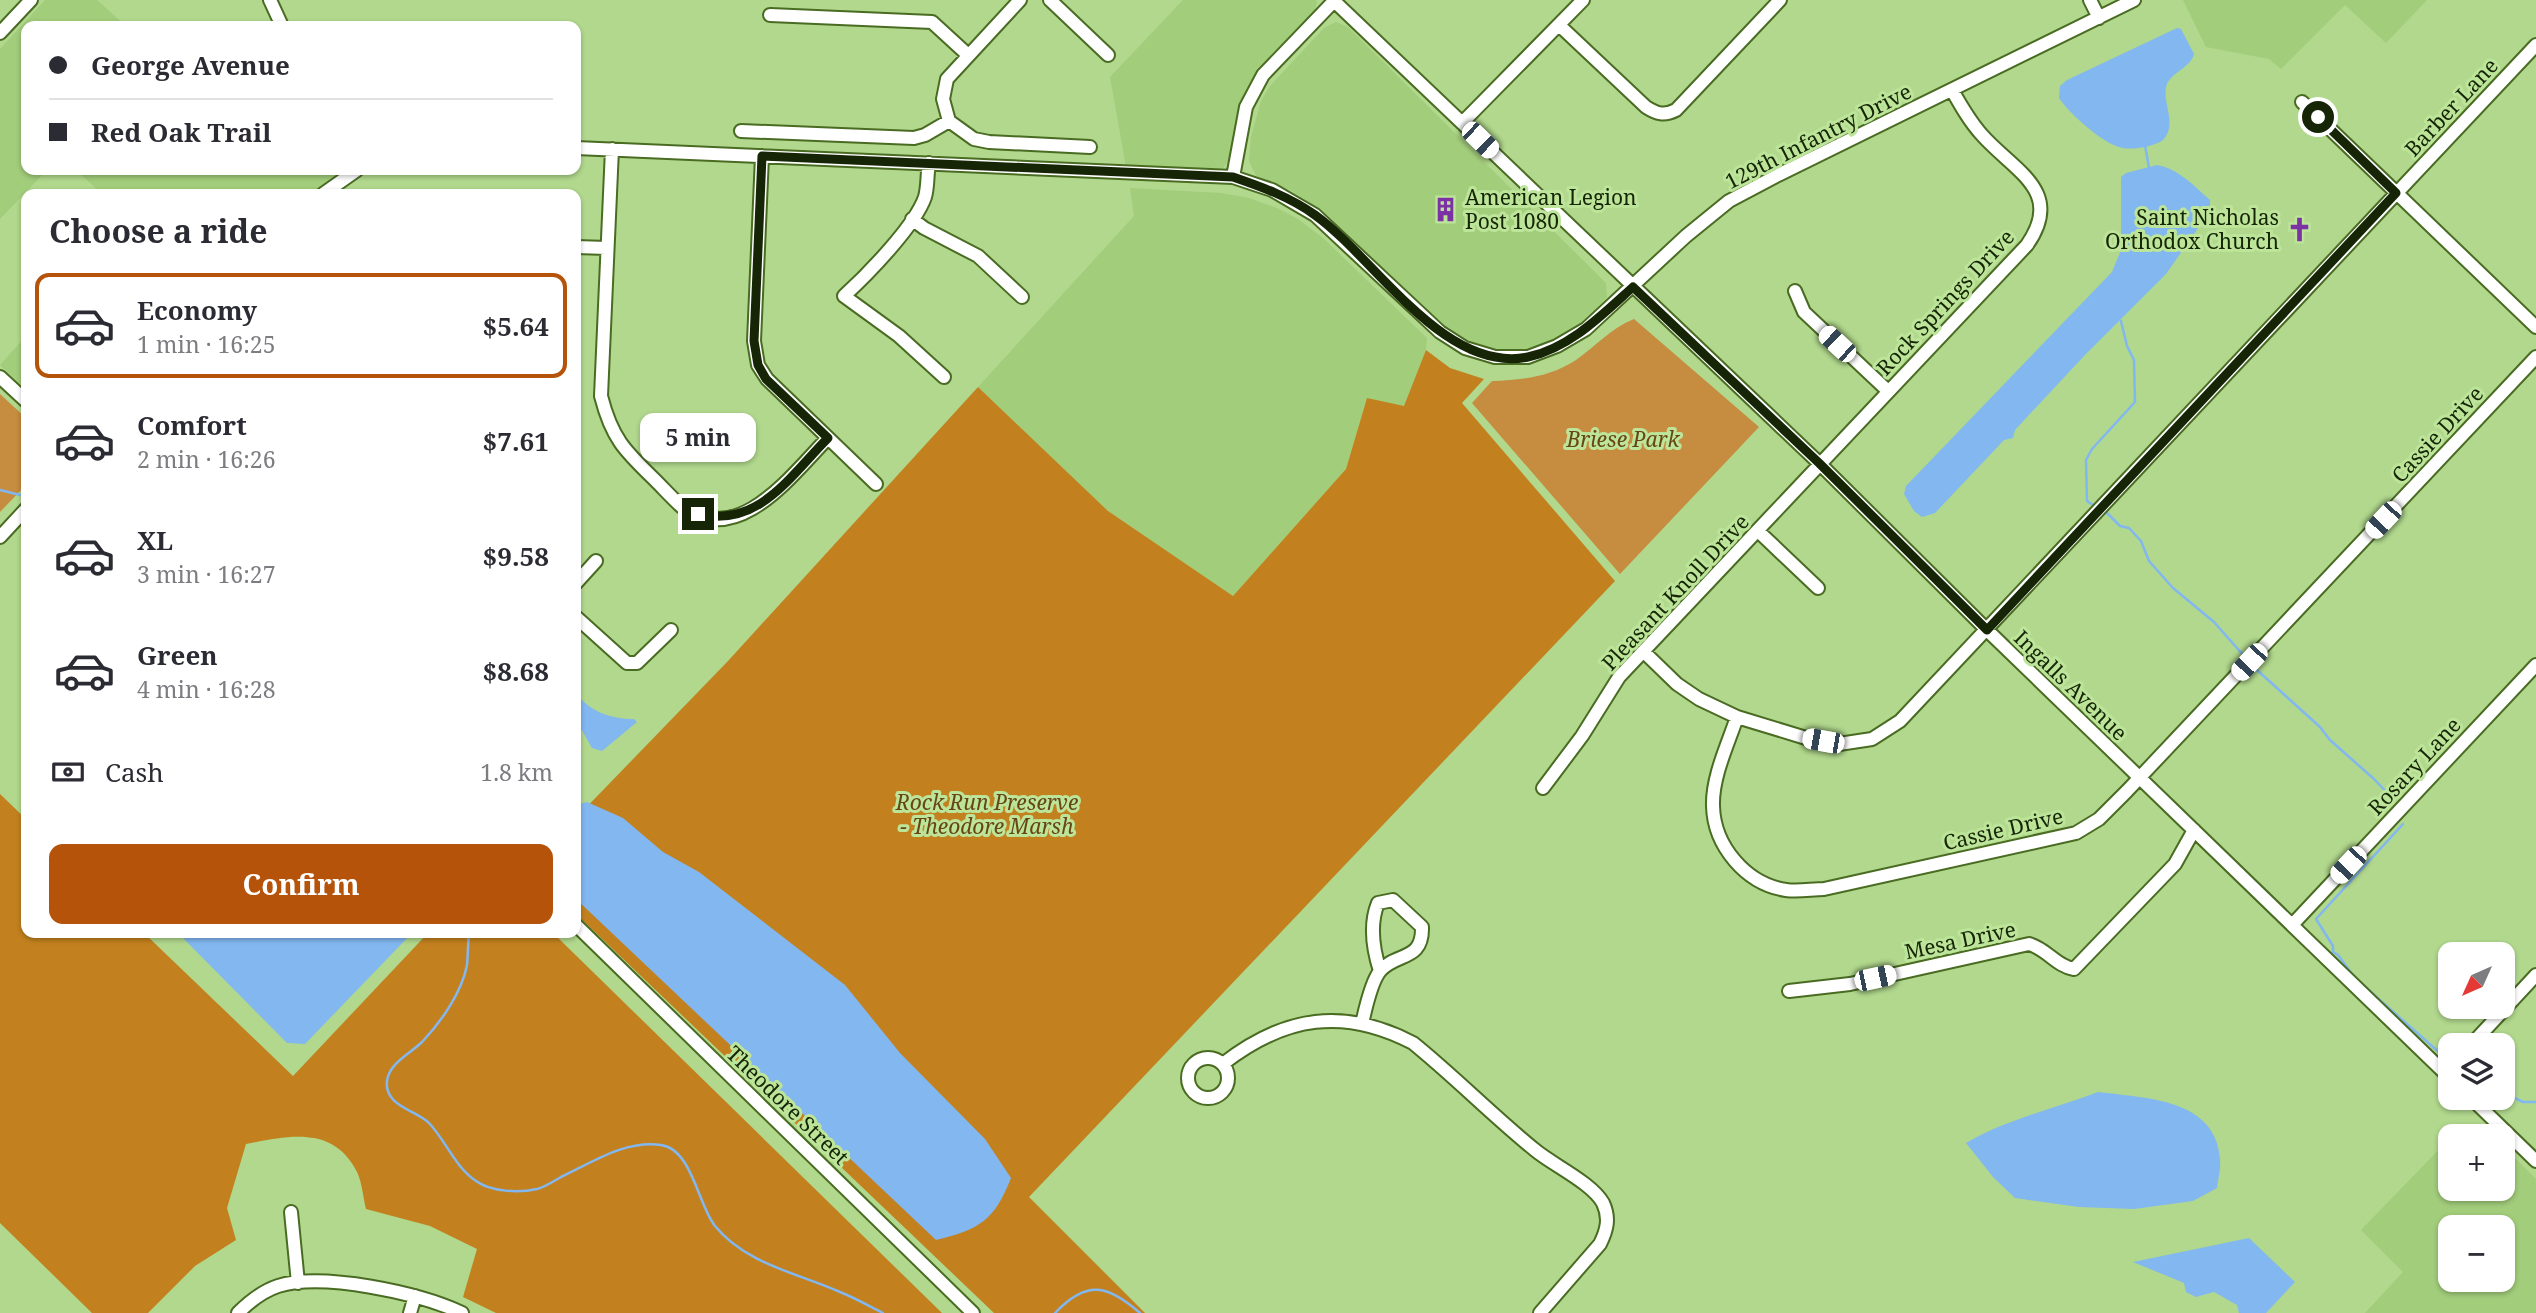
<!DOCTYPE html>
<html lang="en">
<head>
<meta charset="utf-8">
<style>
	body { margin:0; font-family:"Noto Serif",serif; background:#f7f7f7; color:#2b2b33; height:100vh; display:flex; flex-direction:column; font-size:26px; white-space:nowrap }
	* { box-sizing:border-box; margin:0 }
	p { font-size:23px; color:#7c7c81 }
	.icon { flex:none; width:38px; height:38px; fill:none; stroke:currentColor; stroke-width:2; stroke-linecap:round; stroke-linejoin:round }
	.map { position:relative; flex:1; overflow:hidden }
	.sheet { position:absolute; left:21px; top:189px; width:560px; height:749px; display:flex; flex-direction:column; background:#fff; border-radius:14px; box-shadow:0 2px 5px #0004 }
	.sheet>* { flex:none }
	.hud { position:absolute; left:21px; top:21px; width:560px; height:154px; border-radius:14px; box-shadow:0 2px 5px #0004; display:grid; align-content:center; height:154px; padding:0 28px; background:#fff }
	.needle { width:46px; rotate:225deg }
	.fabs { position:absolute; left:2438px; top:942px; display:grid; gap:14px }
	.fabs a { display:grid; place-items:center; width:77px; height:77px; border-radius:14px; background:#fff; box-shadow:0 2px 5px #0004; font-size:35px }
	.end { position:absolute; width:32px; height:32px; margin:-16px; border:9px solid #162506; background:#fff; box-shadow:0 0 0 4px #fff }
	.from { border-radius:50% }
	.bubble { position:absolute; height:49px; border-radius:14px; background:#fff; box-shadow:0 2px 5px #0004; font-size:23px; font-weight:700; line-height:49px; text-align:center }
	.car { position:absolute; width:21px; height:42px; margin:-21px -10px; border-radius:9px; box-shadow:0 0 5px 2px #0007; background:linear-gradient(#fff 24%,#345 0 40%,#fff 0 76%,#345 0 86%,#fff 0) }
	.hud b { display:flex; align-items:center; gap:24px; height:66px; font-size:26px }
	.hud b+b { border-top:2px solid #e1e1e2 }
	.hud i { width:18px; height:18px; background:#2b2b33 }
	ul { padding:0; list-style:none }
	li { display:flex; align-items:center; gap:21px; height:105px; margin:0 14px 10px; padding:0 14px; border:4px solid transparent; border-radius:14px }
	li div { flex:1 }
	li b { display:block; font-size:26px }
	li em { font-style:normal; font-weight:700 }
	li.selected { border-color:#b45309 }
	li>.icon { width:63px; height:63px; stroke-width:1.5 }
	h2 { padding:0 28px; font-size:32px; line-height:84px }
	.pay { display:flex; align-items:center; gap:18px; height:77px; padding:0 28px; font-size:26px }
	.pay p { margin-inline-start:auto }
	.button { display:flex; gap:14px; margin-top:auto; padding:14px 28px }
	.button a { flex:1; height:80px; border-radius:14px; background:#b45309; color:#fff; font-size:28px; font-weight:700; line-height:80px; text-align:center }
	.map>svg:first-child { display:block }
	.built { fill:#a2cd7b; fill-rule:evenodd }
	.green { fill:#c68c3f }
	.forest { fill:#c2811e }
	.water { fill:#82b7f0 }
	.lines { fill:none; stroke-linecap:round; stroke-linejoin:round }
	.stream { stroke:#82b7f0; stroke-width:2.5 }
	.minor-casing { stroke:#496b22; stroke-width:16 }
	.minor { stroke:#fff; stroke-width:12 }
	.route { stroke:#162506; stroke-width:9 }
	.labels { text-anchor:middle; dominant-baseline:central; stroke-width:6; stroke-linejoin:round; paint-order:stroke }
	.street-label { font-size:21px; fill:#162506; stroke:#bde59a }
	.poi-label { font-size:21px; fill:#162506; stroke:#bde59a; text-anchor:start }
	.park-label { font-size:21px; font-style:italic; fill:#674515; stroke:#bde59a }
</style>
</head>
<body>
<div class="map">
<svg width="2536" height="1313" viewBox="0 0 2536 1313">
	<rect width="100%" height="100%" fill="#b1d88d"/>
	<!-- built -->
	<path class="built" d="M 45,0 L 97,0 L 126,26 L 26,26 L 26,170 L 47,170 L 0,219 L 0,49 Z
		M 1183,0 L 1316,0 L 1317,2 L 1314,14 L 1261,71 L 1244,94 L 1238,115 L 1231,158 L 1223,168 L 1215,171 L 1126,167 L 1110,77 Z
		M 2183,0 L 2427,0 L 2386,43 L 2345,5 L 2281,69 L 2269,59 L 2206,47 Z
		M 1336,22 L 1348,27 L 1606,283 L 1607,297 L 1591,317 L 1560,340 L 1527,351 L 1506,352 L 1478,345 L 1456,335 L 1443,324 L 1318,208 L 1290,190 L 1256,176 L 1249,161 L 1251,137 L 1261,101 L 1270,86 L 1324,28 Z
		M 76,170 L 348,170 L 331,180 L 314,194 L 102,194 Z
		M 1130,188 L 1221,193 L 1249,198 L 1277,208 L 1298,219 L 1323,238 L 1427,338 L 1426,350 L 1404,407 L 1367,398 L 1346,469 L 1233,596 L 1108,511 L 978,387 L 1134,216 Z
		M 26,336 L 26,389 L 0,365 Z
		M 2450,1138 L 2450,1188 L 2502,1188 L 2503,1146 L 2536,1179 L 2536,1313 L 2365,1313 L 2403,1272 L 2361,1230 ZM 2450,1227 L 2502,1227 L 2502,1279 L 2450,1279 Z"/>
	<!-- green -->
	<path class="green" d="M 1634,319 L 1759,427 L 1620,574 L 1472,403 L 1492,381 C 1522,380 1550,377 1576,360 C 1596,346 1611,328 1634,319 Z
		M 0,394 L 26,418 L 26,485 L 0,512 Z"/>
	<!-- forest -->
	<path class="forest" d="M 1426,350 L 1450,368 L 1484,379 L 1462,403 L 1615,581 L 1029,1197 L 1145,1313 L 994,1313 L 576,914 L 576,818 L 728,661 L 978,387 L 1108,511 L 1233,596 L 1346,469 L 1367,398 L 1404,406 Z
		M 0,794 L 26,819 L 26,933 L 144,933 L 293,1076 L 428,933 L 553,933 L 942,1313 L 496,1313 L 463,1297 L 477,1249 L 430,1226 L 366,1209 C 363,1197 362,1182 357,1172 C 333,1125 289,1136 246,1144 L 227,1208 L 236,1240 L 195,1266 L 148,1313 L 92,1313 L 0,1223 Z"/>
	<!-- water -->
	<path class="water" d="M 2177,28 L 2181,29 L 2194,54 C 2190,69 2168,73 2166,88 C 2163,106 2178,125 2162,141 C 2151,147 2130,151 2119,147 C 2101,142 2069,113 2059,98 L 2060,86 L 2067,80 Z
		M 2157,165 C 2179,169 2194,186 2210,200 L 2210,211 L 2166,274 L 2084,356 L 2015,430 L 2013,438 L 2004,440 L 1935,513 L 1922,517 L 1914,511 L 1904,494 L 1906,486 L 2112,272 L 2121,250 L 2121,177 L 2126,173 Z
		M 576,693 C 590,712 611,719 634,719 L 637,722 L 602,751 L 592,748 L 576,720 Z
		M 587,802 L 623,818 L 663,852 L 699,872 L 845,985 L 900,1053 L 985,1139 L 1011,1178 C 994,1221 980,1229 936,1240 L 576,899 L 576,805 Z
		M 178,933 L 412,933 L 305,1044 L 287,1043 Z
		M 2098,1092 C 2144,1098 2217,1098 2220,1160 C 2221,1169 2218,1179 2217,1188 L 2193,1201 L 2134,1209 L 2079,1207 L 2015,1198 L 1993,1177 L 1966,1143 C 2007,1119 2054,1109 2098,1092 Z
		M 2249,1238 L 2295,1282 L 2266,1313 L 2239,1313 L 2237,1305 L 2214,1292 L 2196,1297 L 2186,1292 L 2184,1283 L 2133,1262 Z"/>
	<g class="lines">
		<!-- stream -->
		<path class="stream" d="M 2145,145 L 2149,168
			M 0,490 L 24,496
			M 2093,505 L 2087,501 L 2086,460 L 2092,449 L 2135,402 L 2134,360 L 2127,346 L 2121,321
			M 2107,513 L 2120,526 L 2129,528 L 2141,541 L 2149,561 L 2173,588 L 2214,622 L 2244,656
			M 2257,670 L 2320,727 L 2330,740 L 2374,779 L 2394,800
			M 2403,824 L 2316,919 L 2333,946 L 2333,952 L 2338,955 L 2355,978 L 2450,1062
			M 469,933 C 468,943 468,954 467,965 C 462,992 441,1022 422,1042 C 411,1053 389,1063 387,1081 C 384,1106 416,1110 429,1123 C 446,1141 455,1167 476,1181 C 491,1192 519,1193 537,1189 C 545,1187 554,1181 561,1177 C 593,1162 625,1140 661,1145 C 692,1149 698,1205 715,1226 C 746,1264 797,1273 840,1292 C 855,1298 869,1306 883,1313
			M 2502,1092 L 2523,1102 L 2536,1102
			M 1055,1313 C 1087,1279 1108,1285 1140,1313"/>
		<defs>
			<path id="minor" d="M 270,0 L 282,26
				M 1050,0 L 1108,55
				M 1333,0 L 1819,463 L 1987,630 L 2450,1078
				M 2090,0 L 2099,18
				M 770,15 L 932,22 L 968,55
				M 1559,25 L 1646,107 C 1657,114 1664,116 1676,110 L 1780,0
				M 0,33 L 31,0
				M 2302,102 L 2536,327
				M 949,121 L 943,99 L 947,79 L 1020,0
				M 949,121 L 974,139 L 989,142 L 1090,147
				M 1462,123 L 1583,0
				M 741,131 L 914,138 L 925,135 L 949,121
				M 576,148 L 1233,177 L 1272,190 L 1315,215 L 1440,332 L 1465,348 L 1495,357 L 1528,357 L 1557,346 L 1586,329 L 1686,236 L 1729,201 L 1778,175 L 2134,0
				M 612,149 L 601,396 C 612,439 625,451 655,480 C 664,489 673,499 682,507 C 739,549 793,473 828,438
				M 762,156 L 754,341 L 758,365 L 767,379 L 876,484
				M 929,163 C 927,174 928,187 925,197 C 915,226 867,275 844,296 L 899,336 L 944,377
				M 1233,177 L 1246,107 L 1263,75 L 1335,0
				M 323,194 L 357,170
				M 912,219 L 924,228 L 978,256 L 1022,297
				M 576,247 L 607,248
				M 1795,291 L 1804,312 L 1888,391
				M 0,377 L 26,401
				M 1758,531 L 1818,588
				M 0,537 L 26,509
				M 576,583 L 596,561
				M 576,617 L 627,663 L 637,663 L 671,630
				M 1644,652 L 1677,684 L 1699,699 L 1737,717 L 1806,738 L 1839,744 L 1872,739 L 1900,721 L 2536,45
				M 1737,717 C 1728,744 1712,777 1713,806 C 1714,846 1746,884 1786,890 C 1798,892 1812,889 1824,889 L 2076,833 L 2099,819 L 2127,791 L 2536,357
				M 1543,788 L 1582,736 L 1619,677 L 2027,245 C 2065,191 2014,171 1982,135 C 1970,122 1961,106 1952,90
				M 576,925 L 973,1313
				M 2292,925 L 2536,665
				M 1789,991 L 1850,984 L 2029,944 C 2047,949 2056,966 2074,969 L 2175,864 L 2194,830
				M 1362,1024 C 1365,1010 1371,982 1380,971 C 1396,952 1423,962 1422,927 L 1393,900 L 1378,903 C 1369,925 1373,949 1380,971
				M 2471,1045 L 2536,975
				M1188 1078a20 20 0 1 1 40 0a20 20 0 1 1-40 0Z
				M 1224,1063 C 1285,1016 1344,1007 1413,1043 C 1455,1077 1493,1116 1535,1150 C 1553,1165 1592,1183 1603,1203 C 1610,1218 1607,1230 1600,1244 L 1540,1313
				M 2470,1097 L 2536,1161
				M 291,1212 L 298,1283
				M 238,1313 C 249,1302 263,1291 278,1286 C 323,1272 419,1293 462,1313
				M 410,1313 L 415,1296"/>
		</defs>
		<!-- minor casing -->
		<use href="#minor" class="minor-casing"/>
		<!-- minor -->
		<use href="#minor" class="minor"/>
	</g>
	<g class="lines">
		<!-- route -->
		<path class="route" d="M 698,514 C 759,528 790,476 828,438 L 766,379 L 758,365 L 754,341 L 762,156 L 1233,177 C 1262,187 1290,197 1315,215 C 1375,258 1444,374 1528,357 C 1570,348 1603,314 1633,287 L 1819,463 L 1987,630 L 2396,193 L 2318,117"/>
	</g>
	<!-- icons -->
	<defs>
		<symbol id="building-bare" viewBox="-9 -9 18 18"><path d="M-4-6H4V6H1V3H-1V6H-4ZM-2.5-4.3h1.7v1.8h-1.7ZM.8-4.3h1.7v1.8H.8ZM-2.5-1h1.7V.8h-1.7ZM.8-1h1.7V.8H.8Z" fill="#7c32a4" stroke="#bde59a" stroke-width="2.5" paint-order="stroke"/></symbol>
		<symbol id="church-bare" viewBox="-9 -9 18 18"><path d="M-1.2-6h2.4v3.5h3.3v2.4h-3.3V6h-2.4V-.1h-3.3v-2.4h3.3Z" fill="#7c32a4" stroke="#bde59a" stroke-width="2.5" paint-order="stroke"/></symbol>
	</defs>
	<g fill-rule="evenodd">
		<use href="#building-bare" x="1428" y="192" width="35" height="35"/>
		<use href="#church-bare" x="2282" y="212" width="35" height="35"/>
	</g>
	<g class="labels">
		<!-- street labels -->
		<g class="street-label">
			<text transform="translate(2451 107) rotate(-47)">Barber Lane</text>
			<text transform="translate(1818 136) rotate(-27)">129th Infantry Drive</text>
			<text transform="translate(1945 302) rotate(-47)">Rock Springs Drive</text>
			<text transform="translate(2437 434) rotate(-47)">Cassie Drive</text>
			<text transform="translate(1675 592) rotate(-47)">Pleasant Knoll Drive</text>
			<text transform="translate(2071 685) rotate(44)">Ingalls Avenue</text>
			<text transform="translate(2414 766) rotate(-47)">Rosary Lane</text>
			<text transform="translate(2003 829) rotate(-13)">Cassie Drive</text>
			<text transform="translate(1960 940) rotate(-12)">Mesa Drive</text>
			<text transform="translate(788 1105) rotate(44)">Theodore Street</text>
		</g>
		<!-- poi labels -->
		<g class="poi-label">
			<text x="1465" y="197">American Legion<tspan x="1465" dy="24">Post 1080</tspan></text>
			<text x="2279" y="217" text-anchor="end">Saint Nicholas<tspan x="2279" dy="24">Orthodox Church</tspan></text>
		</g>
		<!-- park labels -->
		<g class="park-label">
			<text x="1623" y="439">Briese Park</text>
			<text x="987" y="802">Rock Run Preserve<tspan x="987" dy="24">- Theodore Marsh</tspan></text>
		</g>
	</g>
</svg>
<div class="fabs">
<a><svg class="needle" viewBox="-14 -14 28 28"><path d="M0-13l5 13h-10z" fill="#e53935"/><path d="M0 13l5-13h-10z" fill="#7c7c81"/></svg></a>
<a><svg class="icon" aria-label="layers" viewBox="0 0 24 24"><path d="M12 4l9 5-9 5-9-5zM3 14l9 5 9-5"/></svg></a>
<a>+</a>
<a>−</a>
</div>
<i class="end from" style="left:2318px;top:117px"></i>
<i class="end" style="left:698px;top:514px"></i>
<div class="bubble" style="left:640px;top:413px;width:116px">5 min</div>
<i class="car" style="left:1480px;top:140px;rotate:134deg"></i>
<i class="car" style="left:1837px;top:344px;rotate:313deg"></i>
<i class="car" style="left:2383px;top:520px;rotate:223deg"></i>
<i class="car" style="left:2249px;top:662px;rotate:223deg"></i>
<i class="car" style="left:1823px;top:741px;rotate:280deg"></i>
<i class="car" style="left:2348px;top:865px;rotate:223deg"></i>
<i class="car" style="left:1875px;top:978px;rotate:78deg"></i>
<div class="hud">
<b><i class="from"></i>George Avenue</b>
<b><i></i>Red Oak Trail</b>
</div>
<section class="sheet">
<h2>Choose a ride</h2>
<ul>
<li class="selected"><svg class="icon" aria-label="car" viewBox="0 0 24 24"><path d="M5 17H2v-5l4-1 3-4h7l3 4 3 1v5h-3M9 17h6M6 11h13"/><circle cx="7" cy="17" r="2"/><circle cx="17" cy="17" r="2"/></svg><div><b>Economy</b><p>1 min · 16:25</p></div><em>$5.64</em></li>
<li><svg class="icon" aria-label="car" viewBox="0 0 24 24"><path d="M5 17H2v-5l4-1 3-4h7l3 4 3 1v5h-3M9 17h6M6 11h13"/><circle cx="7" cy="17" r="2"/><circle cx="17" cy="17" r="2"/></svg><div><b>Comfort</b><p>2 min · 16:26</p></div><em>$7.61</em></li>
<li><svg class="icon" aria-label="car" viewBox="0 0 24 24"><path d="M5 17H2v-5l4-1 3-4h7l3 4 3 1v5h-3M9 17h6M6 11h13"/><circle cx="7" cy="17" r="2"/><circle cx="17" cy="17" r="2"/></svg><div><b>XL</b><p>3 min · 16:27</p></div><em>$9.58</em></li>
<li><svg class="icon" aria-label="car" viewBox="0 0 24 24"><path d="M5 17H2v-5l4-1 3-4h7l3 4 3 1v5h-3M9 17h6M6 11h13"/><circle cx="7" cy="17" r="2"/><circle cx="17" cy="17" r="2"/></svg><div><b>Green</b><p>4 min · 16:28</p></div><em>$8.68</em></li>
</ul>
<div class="pay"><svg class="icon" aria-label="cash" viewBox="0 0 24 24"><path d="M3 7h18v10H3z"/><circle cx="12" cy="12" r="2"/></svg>Cash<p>1.8 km</p></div>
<div class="button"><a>Confirm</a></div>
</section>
</div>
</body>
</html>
